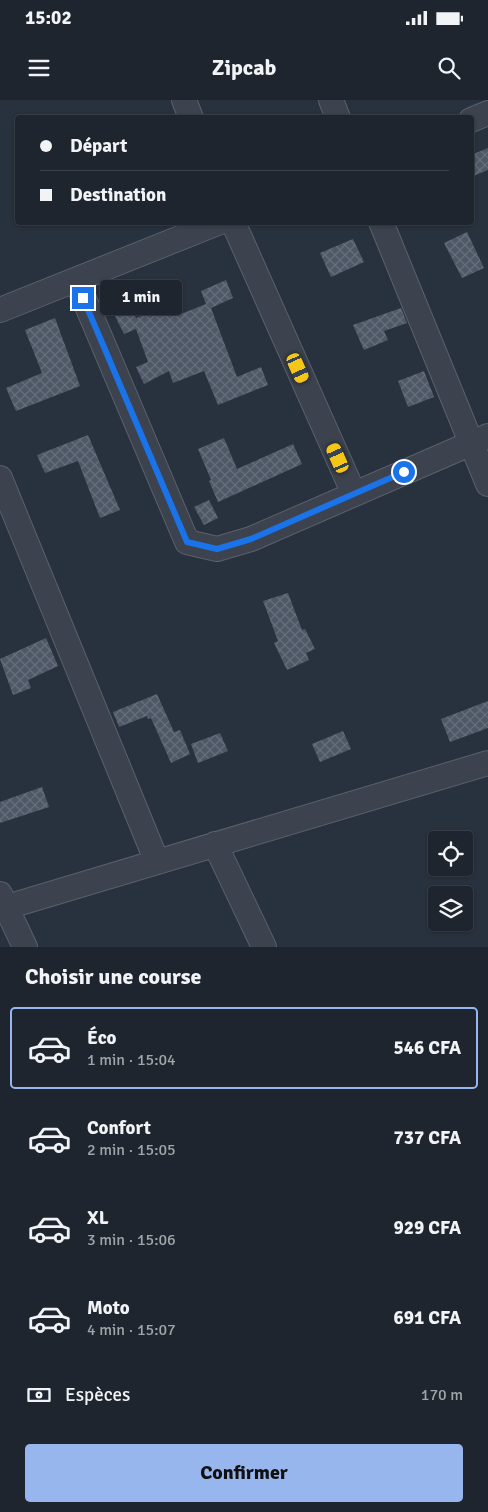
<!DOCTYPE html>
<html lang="fr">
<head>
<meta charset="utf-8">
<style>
	body { margin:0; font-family:Signika,sans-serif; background:#2b313a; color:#f1f3f6; height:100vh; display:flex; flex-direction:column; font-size:19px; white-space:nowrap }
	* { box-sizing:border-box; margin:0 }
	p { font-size:16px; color:#a1a5aa }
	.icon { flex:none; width:28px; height:28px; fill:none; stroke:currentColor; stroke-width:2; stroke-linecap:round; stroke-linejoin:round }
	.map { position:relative; height:847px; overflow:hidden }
	.panel { display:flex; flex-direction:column; background:#1e252e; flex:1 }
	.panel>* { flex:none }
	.hud { position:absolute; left:15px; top:15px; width:459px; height:110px; border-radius:5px; box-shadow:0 1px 4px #0004,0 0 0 1px #3c424a; display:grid; align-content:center; height:110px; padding:0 25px; background:#1e252e }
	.fabs { position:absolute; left:428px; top:731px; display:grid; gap:10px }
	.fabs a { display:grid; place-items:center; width:45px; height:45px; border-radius:5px; background:#1e252e; box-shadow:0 1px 4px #0004,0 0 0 1px #3c424a; font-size:25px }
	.end { position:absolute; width:22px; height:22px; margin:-11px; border:6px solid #1a73e8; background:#fff; box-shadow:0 0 0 2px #fff }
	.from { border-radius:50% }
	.bubble { position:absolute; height:35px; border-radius:5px; background:#1e252e; box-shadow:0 1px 4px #0004,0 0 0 1px #3c424a; font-size:16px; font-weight:700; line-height:35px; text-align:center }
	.car { position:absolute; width:15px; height:30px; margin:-15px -8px; border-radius:6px; box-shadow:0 0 4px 1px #0007; background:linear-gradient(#f5c518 24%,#345 0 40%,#f5c518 0 76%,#345 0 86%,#f5c518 0) }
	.hud b { display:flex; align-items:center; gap:18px; height:48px; font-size:19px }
	.hud b+b { border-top:1px solid #3c424a }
	.hud i { width:12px; height:12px; background:#f1f3f6 }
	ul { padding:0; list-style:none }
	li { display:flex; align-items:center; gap:15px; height:82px; margin:0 10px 8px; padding:0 15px; border:2px solid transparent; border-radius:5px }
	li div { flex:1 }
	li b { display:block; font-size:19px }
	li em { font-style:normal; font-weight:700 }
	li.selected { border-color:#98b6ee }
	li>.icon { width:45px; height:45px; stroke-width:1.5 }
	h2 { padding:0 25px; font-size:22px; line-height:60px }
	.pay { display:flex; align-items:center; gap:12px; height:55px; padding:0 25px; font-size:19px }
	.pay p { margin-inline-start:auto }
	.button { display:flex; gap:10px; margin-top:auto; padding:10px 25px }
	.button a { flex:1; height:58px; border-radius:5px; background:#98b6ee; color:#111; font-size:20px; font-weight:700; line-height:58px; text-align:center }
	.status { display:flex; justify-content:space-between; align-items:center; height:35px; padding:0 25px; background:#1e252e; direction:ltr }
	.status svg { height:14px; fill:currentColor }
	header { display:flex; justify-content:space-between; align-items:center; height:65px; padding:0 25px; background:#1e252e; font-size:22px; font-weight:700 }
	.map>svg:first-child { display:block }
	.building { fill:url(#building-cross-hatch) }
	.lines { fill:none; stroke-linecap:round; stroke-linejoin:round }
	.minor-casing { stroke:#5a616c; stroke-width:26 }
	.minor { stroke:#3c434e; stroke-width:24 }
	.route { stroke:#1a73e8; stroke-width:6 }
</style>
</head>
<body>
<div class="status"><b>15:02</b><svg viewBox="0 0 49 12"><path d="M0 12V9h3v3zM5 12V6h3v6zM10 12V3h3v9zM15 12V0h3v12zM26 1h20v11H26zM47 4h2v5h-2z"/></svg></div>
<header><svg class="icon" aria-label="menu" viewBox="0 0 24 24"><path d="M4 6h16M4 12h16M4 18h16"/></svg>Zipcab<svg class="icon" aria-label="search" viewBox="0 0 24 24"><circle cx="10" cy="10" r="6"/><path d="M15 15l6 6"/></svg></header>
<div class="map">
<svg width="488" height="847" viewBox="0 0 488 847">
	<defs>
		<pattern id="building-cross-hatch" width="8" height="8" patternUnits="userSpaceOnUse" patternTransform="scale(1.25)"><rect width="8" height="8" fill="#4f5867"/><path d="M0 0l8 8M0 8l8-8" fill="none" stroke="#666e7b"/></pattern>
	</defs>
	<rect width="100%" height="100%" fill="#28313e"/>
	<!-- building -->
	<path class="building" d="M 488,48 L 488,70 L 471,77 L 471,55 Z
		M 467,132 L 484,168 L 462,178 L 444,143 Z
		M 353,139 L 364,162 L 331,177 L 320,153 Z
		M 226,180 L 233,198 L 211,208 L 237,277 L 261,267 L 268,285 L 218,305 L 204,271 L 173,283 L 169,271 L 144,284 L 136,267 L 148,262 L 136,229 L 124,234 L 111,208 L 129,201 L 136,218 L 171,204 L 176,216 L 206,204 L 201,191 Z
		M 401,208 L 407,223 L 384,231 L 388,240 L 364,250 L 353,225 Z
		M 55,218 L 80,286 L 16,311 L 6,288 L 42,273 L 25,230 Z
		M 424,271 L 434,297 L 408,307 L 398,281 Z
		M 88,335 L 120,410 L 100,418 L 78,361 L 45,373 L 37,355 Z
		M 224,338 L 237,369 L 293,344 L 302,364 L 218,402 L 209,381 L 211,380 L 198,349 Z
		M 209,400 L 218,418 L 204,425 L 194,407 Z
		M 288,493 L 302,530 L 305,529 L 315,549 L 306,553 L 309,560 L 287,570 L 274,543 L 278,541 L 263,501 Z
		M 46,538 L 58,566 L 28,580 L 31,588 L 13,595 L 0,559 Z
		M 157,594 L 174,632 L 180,630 L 190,654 L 171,663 L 151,618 L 148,619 L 147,616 L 119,627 L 113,612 Z
		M 488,601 L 488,628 L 450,642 L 441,619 Z
		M 343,631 L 351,649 L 320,662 L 312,644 Z
		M 220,633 L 228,651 L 198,663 L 191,644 Z
		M 42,687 L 49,707 L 0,723 L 0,702 Z"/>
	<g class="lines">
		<defs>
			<path id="minor" d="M 184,0 L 191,18
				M 331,0 L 338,18
				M 471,20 L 488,13
				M 233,122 L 354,394
				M 381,122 L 488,384
				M 76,180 L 187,442 L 217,449 L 251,439 L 488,336
				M 0,210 L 220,122
				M 0,378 L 157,762
				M 215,744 L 264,847
				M 0,794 L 25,847
				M 0,809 L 488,663"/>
		</defs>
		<!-- minor casing -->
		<use href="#minor" class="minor-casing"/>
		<!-- minor -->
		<use href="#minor" class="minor"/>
	</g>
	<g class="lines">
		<!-- route -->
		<path class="route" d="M 83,198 L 187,442 L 217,449 L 251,439 L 404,372"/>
	</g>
</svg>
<div class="fabs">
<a><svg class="icon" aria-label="locate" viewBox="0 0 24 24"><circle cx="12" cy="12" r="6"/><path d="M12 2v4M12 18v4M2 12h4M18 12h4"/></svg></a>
<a><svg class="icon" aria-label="layers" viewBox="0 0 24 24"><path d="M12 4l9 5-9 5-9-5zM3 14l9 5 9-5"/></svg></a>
</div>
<i class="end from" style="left:404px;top:372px"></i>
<i class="end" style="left:83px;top:198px"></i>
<div class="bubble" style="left:100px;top:180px;width:82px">1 min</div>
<i class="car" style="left:298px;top:268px;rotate:156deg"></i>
<i class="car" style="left:338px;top:358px;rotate:336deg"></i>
<div class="hud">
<b><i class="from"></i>Départ</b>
<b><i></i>Destination</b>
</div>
</div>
<section class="panel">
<h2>Choisir une course</h2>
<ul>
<li class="selected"><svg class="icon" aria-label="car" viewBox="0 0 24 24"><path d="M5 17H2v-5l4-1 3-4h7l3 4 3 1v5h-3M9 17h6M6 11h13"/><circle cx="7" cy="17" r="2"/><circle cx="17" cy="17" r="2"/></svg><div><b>Éco</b><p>1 min · 15:04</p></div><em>546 CFA</em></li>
<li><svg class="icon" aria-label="car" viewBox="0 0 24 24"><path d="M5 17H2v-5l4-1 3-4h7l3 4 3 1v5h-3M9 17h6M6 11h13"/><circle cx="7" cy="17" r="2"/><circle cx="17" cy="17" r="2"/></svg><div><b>Confort</b><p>2 min · 15:05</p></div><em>737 CFA</em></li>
<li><svg class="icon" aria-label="car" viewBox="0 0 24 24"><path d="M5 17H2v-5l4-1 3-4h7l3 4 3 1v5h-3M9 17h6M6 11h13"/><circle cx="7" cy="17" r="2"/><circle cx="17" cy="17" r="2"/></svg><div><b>XL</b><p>3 min · 15:06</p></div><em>929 CFA</em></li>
<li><svg class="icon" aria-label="car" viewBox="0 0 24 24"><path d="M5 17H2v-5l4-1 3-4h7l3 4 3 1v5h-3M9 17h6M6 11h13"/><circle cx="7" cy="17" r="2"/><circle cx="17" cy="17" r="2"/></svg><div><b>Moto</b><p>4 min · 15:07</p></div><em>691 CFA</em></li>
</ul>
<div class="pay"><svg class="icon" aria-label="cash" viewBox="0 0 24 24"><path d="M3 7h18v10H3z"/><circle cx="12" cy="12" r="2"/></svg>Espèces<p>170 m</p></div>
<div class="button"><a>Confirmer</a></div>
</section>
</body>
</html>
